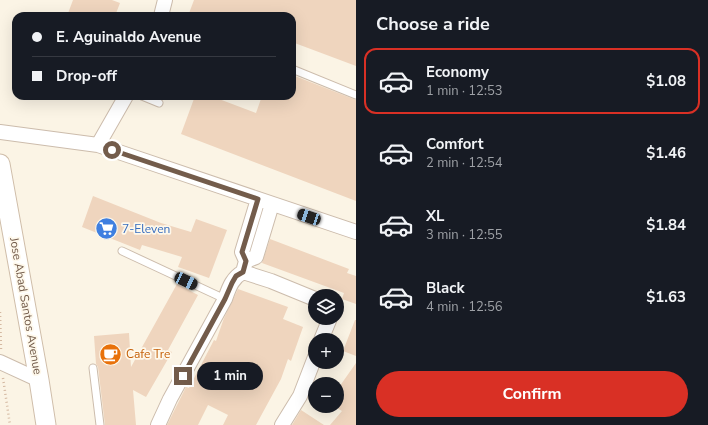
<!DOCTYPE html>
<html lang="en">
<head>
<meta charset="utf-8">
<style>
	body { margin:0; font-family:"Nunito Sans",sans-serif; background:#242831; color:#f1f3f6; height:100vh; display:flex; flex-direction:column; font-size:15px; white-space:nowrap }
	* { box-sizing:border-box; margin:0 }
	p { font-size:13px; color:#9ea1a6 }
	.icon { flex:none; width:22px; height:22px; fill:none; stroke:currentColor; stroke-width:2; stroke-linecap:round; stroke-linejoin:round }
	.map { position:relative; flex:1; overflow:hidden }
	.side { display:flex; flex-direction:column; background:#171b24; width:352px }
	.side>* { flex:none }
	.hud { position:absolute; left:12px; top:12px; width:284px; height:88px; border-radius:12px; box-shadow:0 4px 16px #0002; display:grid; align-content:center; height:88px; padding:0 20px; background:#171b24 }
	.fabs { position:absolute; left:308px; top:289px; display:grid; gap:8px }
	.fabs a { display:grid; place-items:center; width:36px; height:36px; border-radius:50%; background:#171b24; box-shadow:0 4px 16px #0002; font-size:20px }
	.end { position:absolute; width:18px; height:18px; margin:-9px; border:5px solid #735c4b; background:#fff; box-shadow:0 0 0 2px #fff }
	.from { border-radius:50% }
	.bubble { position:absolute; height:28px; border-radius:14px; background:#171b24; box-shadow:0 4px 16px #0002; font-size:13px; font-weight:700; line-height:28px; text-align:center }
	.car { position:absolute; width:12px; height:24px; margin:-12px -6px; border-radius:5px; box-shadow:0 0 3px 1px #0007; background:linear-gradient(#222 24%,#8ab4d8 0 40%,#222 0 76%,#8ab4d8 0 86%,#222 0) }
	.hud b { display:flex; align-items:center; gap:14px; height:38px; font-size:15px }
	.hud b+b { border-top:1px solid #363941 }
	.hud i { width:10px; height:10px; background:#f1f3f6 }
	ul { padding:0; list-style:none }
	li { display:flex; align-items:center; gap:12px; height:66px; margin:0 8px 6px; padding:0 12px; border:2px solid transparent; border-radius:12px }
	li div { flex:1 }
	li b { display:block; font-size:15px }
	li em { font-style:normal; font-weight:700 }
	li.selected { border-color:#d93025 }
	li>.icon { width:36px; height:36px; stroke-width:1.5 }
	h2 { padding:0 20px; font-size:18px; line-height:48px }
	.primary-button { display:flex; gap:8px; margin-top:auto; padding:8px 20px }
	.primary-button a { flex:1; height:46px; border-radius:24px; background:#d93025; color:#fff; font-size:16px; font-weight:700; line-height:46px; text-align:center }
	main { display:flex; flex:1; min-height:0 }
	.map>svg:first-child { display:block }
	.building { fill:#efd5be }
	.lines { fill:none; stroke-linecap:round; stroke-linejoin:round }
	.service-casing { stroke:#ccbcac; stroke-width:9 }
	.minor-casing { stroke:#ccbcac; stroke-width:16 }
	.secondary-casing { stroke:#cfbda9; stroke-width:21 }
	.path { stroke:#d4b8a1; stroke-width:2.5; stroke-dasharray:1 3; stroke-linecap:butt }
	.service { stroke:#fff; stroke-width:7 }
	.minor { stroke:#fff; stroke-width:14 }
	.secondary { stroke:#fff; stroke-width:19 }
	.route { stroke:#735c4b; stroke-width:5 }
	.labels { text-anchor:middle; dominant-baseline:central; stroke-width:3.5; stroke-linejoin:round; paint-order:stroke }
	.shop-label { font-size:12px; fill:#366cbe; stroke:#fef8eb; text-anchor:start }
	.street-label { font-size:12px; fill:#735c4b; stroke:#fef8eb }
	.food-label { font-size:12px; fill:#c56008; stroke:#fef8eb; text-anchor:start }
</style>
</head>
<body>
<main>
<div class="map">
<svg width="356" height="425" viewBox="0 0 356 425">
	<rect width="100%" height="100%" fill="#fbf4e5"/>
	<!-- building -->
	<path class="building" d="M 73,0 L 112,0 L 120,3 L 115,16 L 67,16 Z
		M 194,0 L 356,0 L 356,66 L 292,42 L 292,16 L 188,16 Z
		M 295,76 L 356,100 L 356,201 L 181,134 L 195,96 L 211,96 L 256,113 L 262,96 L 292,96 L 292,84 Z
		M 93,196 L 161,223 L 191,232 L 196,219 L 227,230 L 209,278 L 178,267 L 182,257 L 142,245 L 140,250 L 82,227 Z
		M 270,239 L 349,269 L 347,273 L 356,276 L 356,304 L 342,299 L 344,293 L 262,263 Z
		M 177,284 L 198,295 L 168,350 L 172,352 L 146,397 L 133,390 L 136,425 L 105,425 L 98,367 L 96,364 L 94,336 L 129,333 L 131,367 Z
		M 238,289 L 288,307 L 283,319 L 303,327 L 291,361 L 288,359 L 281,379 L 256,425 L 223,425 L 228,415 L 208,405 L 198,425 L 167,425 L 186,387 L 189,388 L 214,340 L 216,341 L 224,318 Z
		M 355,320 L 356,320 L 356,356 L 343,351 Z
		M 356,363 L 356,425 L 330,425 L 342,411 L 337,408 L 337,390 Z
		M 301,410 L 324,425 L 292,425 Z"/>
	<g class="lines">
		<defs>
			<path id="service" d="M 292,69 L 356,95
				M 142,96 L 159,103
				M 122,251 L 225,299
				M 93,368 L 100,425"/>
			<path id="minor" d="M 161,16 L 165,0
				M 0,132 L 98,145 L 356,232
				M 98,145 L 126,96
				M 246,261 L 256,257 L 272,204
				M 243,272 L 246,261 L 242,252 L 258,199
				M 321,340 L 330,318
				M 0,362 L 39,380
				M 158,425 L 170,399 L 225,299 C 229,288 232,278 243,272 L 271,281 L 315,299
				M 282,425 L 300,396 L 315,357"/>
			<path id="secondary" d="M 0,164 L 39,380 L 46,425"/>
		</defs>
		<!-- service casing -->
		<use href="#service" class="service-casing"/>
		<!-- minor casing -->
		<use href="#minor" class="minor-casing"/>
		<!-- secondary casing -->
		<use href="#secondary" class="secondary-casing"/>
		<!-- path -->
		<path class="path" d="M 0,312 L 1,349
			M 3,378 L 10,425"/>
		<!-- service -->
		<use href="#service" class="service"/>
		<!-- minor -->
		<use href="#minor" class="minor"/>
		<!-- secondary -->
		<use href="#secondary" class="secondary"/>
	</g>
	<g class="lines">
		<!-- route -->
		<path class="route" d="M 112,150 L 258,199 L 242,252 L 246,261 L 243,272 L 236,276 L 232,283 L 225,299 L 183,376"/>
	</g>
	<!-- icons -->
	<defs>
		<symbol id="supermarket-disc" viewBox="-11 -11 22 22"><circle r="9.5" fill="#3f7fe0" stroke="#fef8eb"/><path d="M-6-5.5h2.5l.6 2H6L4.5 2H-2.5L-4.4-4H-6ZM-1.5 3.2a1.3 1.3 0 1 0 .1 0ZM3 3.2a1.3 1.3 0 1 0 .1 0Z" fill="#fff"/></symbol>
		<symbol id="cafe-disc" viewBox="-11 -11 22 22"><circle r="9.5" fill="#e8710a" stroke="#fef8eb"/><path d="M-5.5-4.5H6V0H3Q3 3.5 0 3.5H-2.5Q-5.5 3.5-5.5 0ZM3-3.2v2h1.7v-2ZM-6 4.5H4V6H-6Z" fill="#fff"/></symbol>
	</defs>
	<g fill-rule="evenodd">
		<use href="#supermarket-disc" x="94" y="216" width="25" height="25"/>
		<use href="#cafe-disc" x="98" y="342" width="25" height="25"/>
	</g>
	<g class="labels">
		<!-- shop labels -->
		<g class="shop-label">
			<text x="122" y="229">7-Eleven</text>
		</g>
		<!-- street labels -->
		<g class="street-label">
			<text transform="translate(26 306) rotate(80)">Jose Abad Santos Avenue</text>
		</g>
		<!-- food labels -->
		<g class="food-label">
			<text x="126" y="354">Cafe Tre</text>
		</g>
	</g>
</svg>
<div class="fabs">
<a><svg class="icon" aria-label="layers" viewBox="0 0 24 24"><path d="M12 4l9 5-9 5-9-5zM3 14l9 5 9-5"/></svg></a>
<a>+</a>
<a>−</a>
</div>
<i class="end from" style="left:112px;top:150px"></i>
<i class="end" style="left:183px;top:376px"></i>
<div class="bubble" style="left:197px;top:362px;width:66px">1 min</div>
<i class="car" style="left:309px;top:217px;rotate:289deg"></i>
<i class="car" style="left:186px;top:281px;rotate:115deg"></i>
<div class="hud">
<b><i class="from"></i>E. Aguinaldo Avenue</b>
<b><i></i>Drop-off</b>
</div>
</div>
<section class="side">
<h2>Choose a ride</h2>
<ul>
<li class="selected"><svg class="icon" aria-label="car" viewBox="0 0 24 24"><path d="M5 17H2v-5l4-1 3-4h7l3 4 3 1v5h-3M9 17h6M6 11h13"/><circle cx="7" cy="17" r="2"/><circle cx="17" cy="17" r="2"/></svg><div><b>Economy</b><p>1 min · 12:53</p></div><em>$1.08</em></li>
<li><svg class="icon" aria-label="car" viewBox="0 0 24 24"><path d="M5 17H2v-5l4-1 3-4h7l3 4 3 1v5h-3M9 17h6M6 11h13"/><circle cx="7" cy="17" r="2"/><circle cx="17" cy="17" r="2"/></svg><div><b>Comfort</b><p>2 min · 12:54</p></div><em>$1.46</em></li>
<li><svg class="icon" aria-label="car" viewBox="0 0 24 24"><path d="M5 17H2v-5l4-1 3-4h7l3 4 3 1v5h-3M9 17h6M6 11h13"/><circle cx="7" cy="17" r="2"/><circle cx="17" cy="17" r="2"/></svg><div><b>XL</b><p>3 min · 12:55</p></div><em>$1.84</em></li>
<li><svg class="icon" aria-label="car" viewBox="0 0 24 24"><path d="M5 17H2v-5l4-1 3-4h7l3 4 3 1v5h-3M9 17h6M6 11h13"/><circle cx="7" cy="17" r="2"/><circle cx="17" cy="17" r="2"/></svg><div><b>Black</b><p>4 min · 12:56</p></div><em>$1.63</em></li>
</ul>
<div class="primary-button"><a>Confirm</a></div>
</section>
</main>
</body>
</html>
